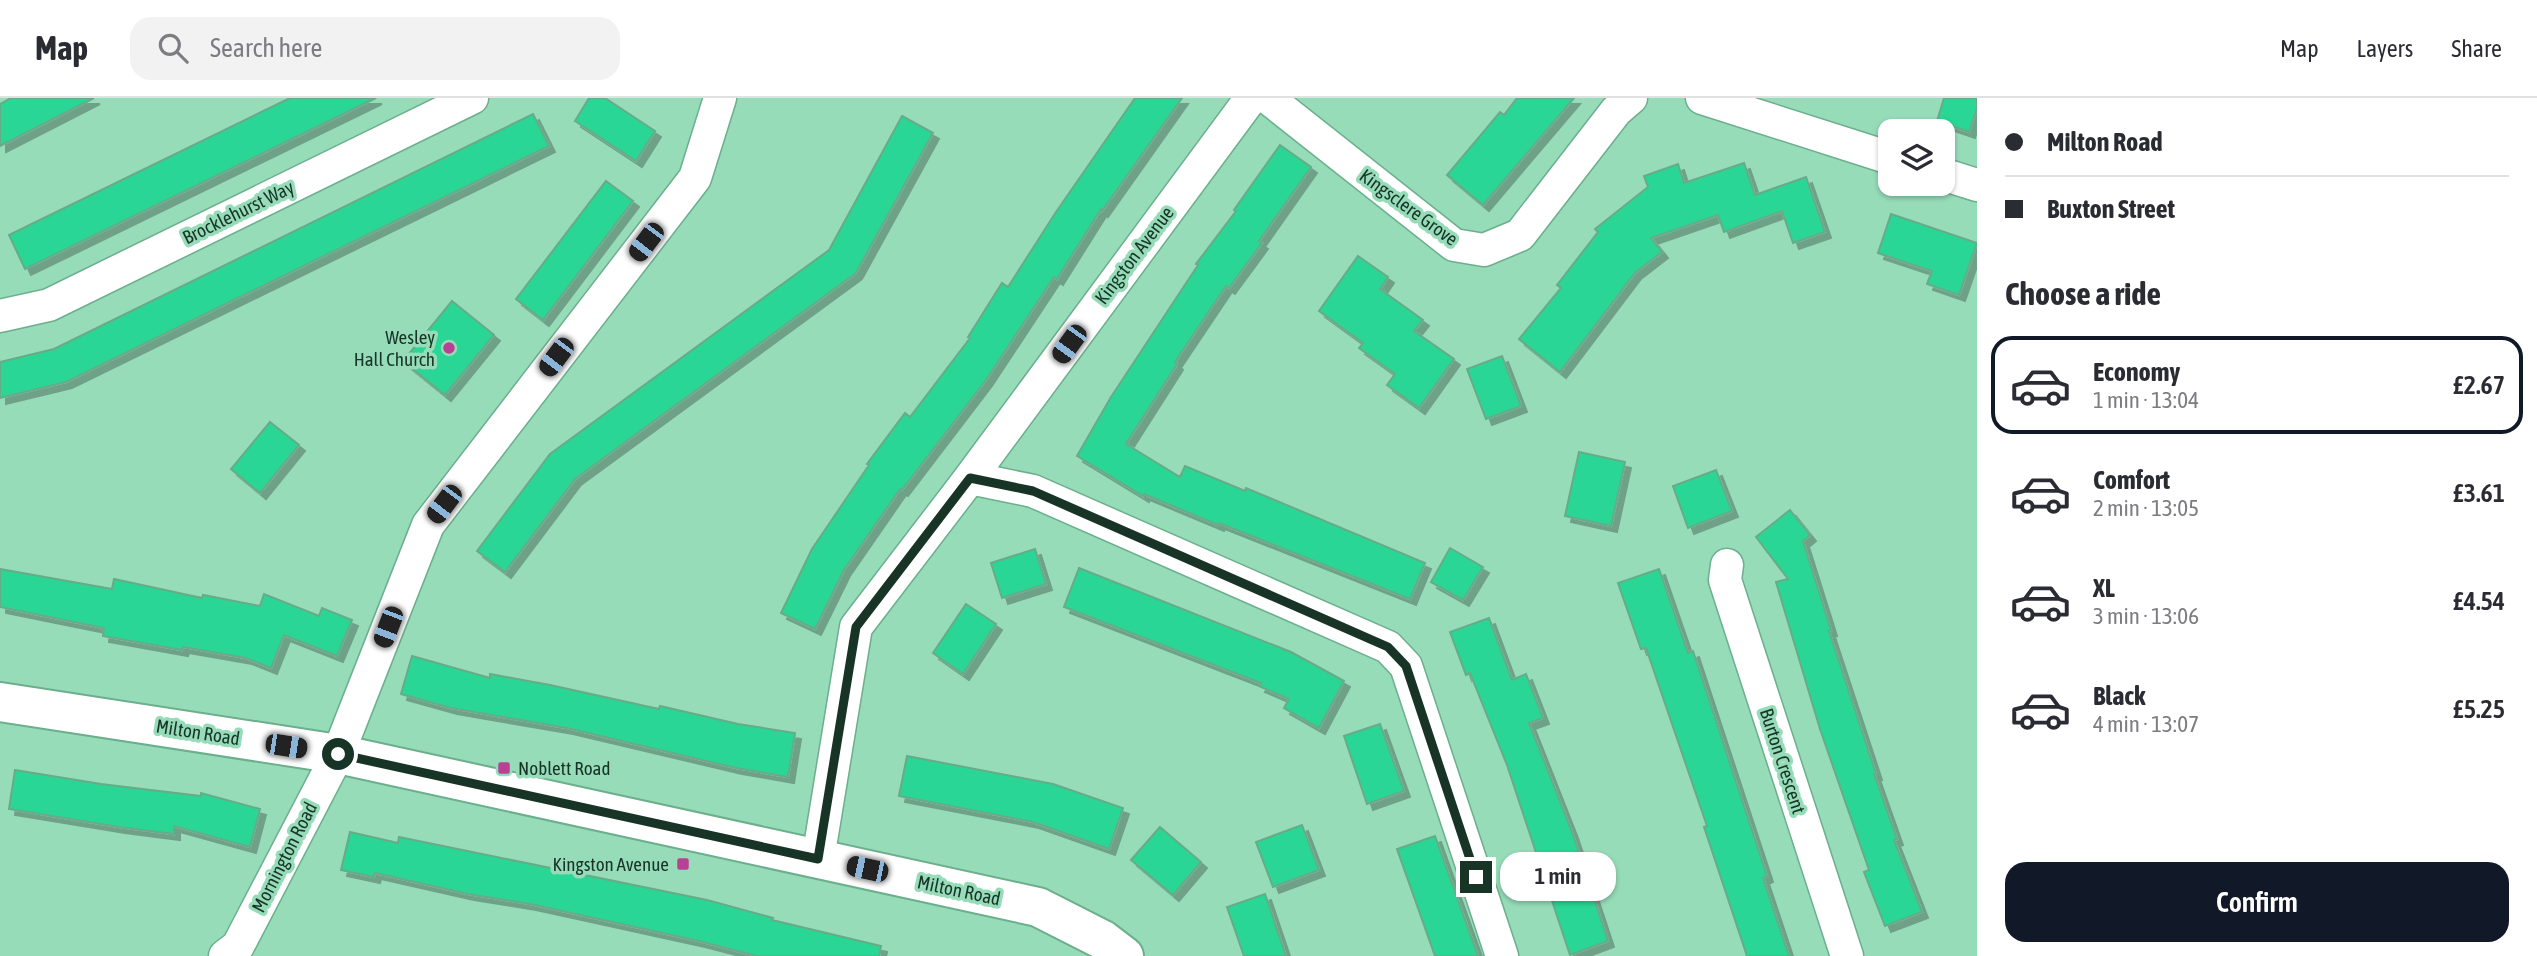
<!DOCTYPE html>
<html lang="en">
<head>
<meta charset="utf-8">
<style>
	body { margin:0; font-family:"Asap Condensed",sans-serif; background:#f2f2f3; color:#2b2b33; height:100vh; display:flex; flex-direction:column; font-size:26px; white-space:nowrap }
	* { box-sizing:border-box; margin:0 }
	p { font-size:23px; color:#7c7c81 }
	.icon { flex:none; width:38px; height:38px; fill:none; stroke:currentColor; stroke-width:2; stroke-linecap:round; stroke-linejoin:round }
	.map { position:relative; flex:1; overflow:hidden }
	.drawer { display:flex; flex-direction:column; background:#fff; width:560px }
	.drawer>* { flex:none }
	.top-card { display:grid; align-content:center; height:154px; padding:0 28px; background:#fff }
	.buttons { position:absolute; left:1878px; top:21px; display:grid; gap:14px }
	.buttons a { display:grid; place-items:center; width:77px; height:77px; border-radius:14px; background:#fff; box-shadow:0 2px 5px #0004; font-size:35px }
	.end { position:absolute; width:32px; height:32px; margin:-16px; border:9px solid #183427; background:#fff; box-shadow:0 0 0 4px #fff }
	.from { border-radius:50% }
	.bubble { position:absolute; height:49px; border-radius:21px; background:#fff; box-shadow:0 2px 5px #0004; font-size:23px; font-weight:600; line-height:49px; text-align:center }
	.car { position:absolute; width:21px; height:42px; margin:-21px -10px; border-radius:9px; box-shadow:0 0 5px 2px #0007; background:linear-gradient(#222 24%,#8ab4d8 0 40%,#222 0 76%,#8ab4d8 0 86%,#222 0) }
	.top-card b { display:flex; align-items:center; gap:24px; height:66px; font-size:26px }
	.top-card b+b { border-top:2px solid #e1e1e2 }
	.top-card i { width:18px; height:18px; background:#2b2b33 }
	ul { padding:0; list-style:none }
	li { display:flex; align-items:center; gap:21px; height:98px; margin:0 14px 10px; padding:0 14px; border:4px solid transparent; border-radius:21px }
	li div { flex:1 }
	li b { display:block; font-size:26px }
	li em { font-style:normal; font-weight:600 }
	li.on { border-color:#111827 }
	li>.icon { width:63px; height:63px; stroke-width:1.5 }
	h2 { padding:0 28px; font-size:32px; line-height:84px }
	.primary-button { display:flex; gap:14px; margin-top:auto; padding:14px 28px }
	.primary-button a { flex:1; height:80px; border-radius:21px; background:#111827; color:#fff; font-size:28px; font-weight:600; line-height:80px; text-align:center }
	header { display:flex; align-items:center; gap:42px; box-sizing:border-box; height:98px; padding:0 35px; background:#fff; border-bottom:2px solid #e1e1e2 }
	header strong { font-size:33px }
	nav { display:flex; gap:38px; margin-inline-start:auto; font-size:24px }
	.search { width:490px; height:63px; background:#f2f2f3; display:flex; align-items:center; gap:18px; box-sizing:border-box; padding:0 24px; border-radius:21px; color:#7c7c81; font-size:26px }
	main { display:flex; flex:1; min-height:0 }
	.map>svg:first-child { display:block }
	.building { fill:#2bd695; stroke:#67ab89; stroke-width:2; filter:url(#shadow) }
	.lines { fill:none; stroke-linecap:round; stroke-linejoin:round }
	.street-casing { stroke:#6baf8d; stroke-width:35 }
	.secondary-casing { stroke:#6baf8d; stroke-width:42 }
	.street { stroke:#fff; stroke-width:32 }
	.secondary { stroke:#fff; stroke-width:38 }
	.route { stroke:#183427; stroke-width:9 }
	.poi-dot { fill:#b84095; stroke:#96dcb8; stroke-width:2.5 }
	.labels { text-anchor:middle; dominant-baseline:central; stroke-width:7; stroke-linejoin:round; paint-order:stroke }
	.street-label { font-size:19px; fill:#183427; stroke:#96dcb8 }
	.poi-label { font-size:19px; fill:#183427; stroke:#96dcb8; text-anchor:end }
</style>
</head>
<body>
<header>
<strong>Map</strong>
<div class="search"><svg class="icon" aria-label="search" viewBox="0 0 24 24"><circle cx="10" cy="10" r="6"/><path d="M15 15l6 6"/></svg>Search here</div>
<nav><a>Map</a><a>Layers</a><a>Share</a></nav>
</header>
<main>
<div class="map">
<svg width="1977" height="858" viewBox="0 0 1977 858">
	<defs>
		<filter id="shadow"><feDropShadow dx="6" dy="6" stdDeviation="0" flood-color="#0004"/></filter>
	</defs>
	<rect width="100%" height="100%" fill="#96dcb8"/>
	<!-- building -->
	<path class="building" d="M 11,0 L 94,0 L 0,48 L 0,6 Z
		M 290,0 L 376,0 L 25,171 L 9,137 Z
		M 589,0 L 605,0 L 655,33 L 636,63 L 575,23 Z
		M 1135,0 L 1182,0 L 1102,113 L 1101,111 L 1057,181 L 1054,179 L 986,282 L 902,392 L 900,391 L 844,472 L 815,531 L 781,515 L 812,451 L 869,367 L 867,366 L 905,315 L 910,319 L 970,240 L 968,239 L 1002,185 L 1008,189 L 1056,114 Z
		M 1517,0 L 1574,0 L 1483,107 L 1447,77 L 1500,14 L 1504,17 Z
		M 1944,0 L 1977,0 L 1977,10 L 1969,34 L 1937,23 Z
		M 533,16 L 549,48 L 66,284 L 0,300 L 0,264 L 54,251 Z
		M 902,18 L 933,35 L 856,175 L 575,381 L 505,474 L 477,453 L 550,356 L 829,152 Z
		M 1280,47 L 1311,69 L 1259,143 L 1262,145 L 1229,190 L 1226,188 L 1175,264 L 1177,266 L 1126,346 L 1180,379 L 1185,368 L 1245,393 L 1246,390 L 1425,465 L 1410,501 L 1219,425 L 1218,427 L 1144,396 L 1143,398 L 1077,358 L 1111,299 L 1198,167 L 1196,166 L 1236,113 L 1234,112 Z
		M 1744,65 L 1755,97 L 1806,79 L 1825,134 L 1793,145 L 1782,113 L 1724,134 L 1718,117 L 1651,140 L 1662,154 L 1635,175 L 1560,274 L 1519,241 L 1561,190 L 1557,187 L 1598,134 L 1595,131 L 1648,89 L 1644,78 L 1678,66 L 1684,85 Z
		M 606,83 L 633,103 L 543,222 L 516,201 Z
		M 1891,116 L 1977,145 L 1959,197 L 1927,186 L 1932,173 L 1878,155 Z
		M 1358,158 L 1388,179 L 1380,191 L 1423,222 L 1414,233 L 1454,261 L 1419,310 L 1387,287 L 1395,276 L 1359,250 L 1363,245 L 1319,213 Z
		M 452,203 L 494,237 L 445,297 L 403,263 Z
		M 1502,258 L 1521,308 L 1486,321 L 1467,271 Z
		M 270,324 L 299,347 L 260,395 L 231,371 Z
		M 1579,354 L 1625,364 L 1611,428 L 1565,418 Z
		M 1716,372 L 1732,413 L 1688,430 L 1673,388 Z
		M 1790,412 L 1810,437 L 1803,443 L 1831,532 L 1829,533 L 1876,676 L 1874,676 L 1897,741 L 1894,742 L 1922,814 L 1885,828 L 1864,774 L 1869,772 L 1820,631 L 1776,484 L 1788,481 L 1756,439 Z
		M 1450,450 L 1483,469 L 1463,502 L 1431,484 Z
		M 1035,451 L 1046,486 L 1002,500 L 991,465 Z
		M 1079,470 L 1291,554 L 1344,583 L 1319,630 L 1284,610 L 1289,601 L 1259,588 L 1261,585 L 1064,509 Z
		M 0,471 L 112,491 L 114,481 L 202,500 L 203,497 L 260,508 L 264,496 L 319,518 L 322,510 L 352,522 L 337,558 L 284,537 L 271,570 L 246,560 L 183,549 L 182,552 L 103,538 L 104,530 L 0,509 Z
		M 1659,471 L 1688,555 L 1693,553 L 1767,778 L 1763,780 L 1789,858 L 1747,858 L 1704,729 L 1707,728 L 1646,550 L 1641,551 L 1618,485 Z
		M 966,506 L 996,526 L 963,576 L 933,555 Z
		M 1489,520 L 1512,582 L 1526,576 L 1543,620 L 1529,625 L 1572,734 L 1608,843 L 1570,857 L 1507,667 L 1470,575 L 1466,577 L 1450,534 Z
		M 412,558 L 490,580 L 490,576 L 550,587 L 659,611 L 660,608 L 738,626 L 795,635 L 788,679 L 736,670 L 567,630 L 451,610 L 401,596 Z
		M 1380,626 L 1404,693 L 1367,706 L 1344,638 Z
		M 907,658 L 1053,686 L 1123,710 L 1109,751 L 1033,724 L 899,698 Z
		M 15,672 L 101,686 L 201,698 L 201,695 L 260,711 L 250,749 L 174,728 L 174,736 L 119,729 L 9,711 Z
		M 1302,727 L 1319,772 L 1273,789 L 1256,744 Z
		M 1160,729 L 1201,764 L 1173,797 L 1131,762 Z
		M 350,734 L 398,745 L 399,739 L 707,802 L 773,820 L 772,822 L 881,848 L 879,858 L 757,858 L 699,843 L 530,806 L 468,796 L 375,775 L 374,779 L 341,772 Z
		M 1435,738 L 1478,858 L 1435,858 L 1397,751 Z
		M 1265,796 L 1286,858 L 1244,858 L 1227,809 Z"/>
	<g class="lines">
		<defs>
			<path id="street" d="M 1268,0 L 1454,147 L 1484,152 L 1520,137 L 1616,13 L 1631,0
				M 1702,0 L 1890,60
				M 1942,76 L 1977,87
				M 0,218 L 49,207 L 472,0
				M 970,380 L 1033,393 L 1388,549 L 1406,568 L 1502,858
				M 1727,467 L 1725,482 L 1847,858
				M 818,761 L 856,529 L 970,380 L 1251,0
				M 225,858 L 238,848 L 338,656 L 428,427 L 695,80 L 720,0"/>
			<path id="secondary" d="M 0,604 L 338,656 L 1038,809 L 1103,842 L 1124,858"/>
		</defs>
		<!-- street casing -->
		<use href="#street" class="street-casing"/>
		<!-- secondary casing -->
		<use href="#secondary" class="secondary-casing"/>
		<!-- street -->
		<use href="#street" class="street"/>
		<!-- secondary -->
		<use href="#secondary" class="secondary"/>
	</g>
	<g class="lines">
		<!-- route -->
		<path class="route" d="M 338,656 L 818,761 L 856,529 L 970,380 L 1033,393 L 1388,549 L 1406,568 L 1476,779"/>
	</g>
	<!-- markers -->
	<g class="poi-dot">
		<circle cx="449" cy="250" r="7"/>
		<rect x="497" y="663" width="14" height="14" rx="3.5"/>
		<rect x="676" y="759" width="14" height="14" rx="3.5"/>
	</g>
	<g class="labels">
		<!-- street labels -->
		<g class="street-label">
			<text transform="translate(1409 109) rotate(36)">Kingsclere Grove</text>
			<text transform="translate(238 114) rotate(-26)">Brocklehurst Way</text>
			<text transform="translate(1134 157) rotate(-53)">Kingston Avenue</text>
			<text transform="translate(198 634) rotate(9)">Milton Road</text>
			<text transform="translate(1783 663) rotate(72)">Burton Crescent</text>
			<text transform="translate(284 759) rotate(-63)">Mornington Road</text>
			<text transform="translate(959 792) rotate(12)">Milton Road</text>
		</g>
		<!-- poi labels -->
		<g class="poi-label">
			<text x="435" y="239">Wesley<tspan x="435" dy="22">Hall Church</tspan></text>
			<text x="518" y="670" text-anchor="start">Noblett Road</text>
			<text x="669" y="766">Kingston Avenue</text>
		</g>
	</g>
</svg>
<div class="buttons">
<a><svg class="icon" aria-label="layers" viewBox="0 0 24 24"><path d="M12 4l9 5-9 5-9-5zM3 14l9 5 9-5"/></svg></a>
</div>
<i class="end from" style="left:338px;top:656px"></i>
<i class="end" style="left:1476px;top:779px"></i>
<div class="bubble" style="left:1500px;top:754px;width:116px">1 min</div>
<i class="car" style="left:646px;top:144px;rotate:217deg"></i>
<i class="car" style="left:1069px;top:246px;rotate:216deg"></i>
<i class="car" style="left:556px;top:259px;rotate:217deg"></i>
<i class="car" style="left:444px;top:406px;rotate:217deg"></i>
<i class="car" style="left:388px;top:529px;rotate:201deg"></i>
<i class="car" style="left:286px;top:648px;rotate:99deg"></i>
<i class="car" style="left:867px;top:771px;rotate:282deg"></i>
</div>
<section class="drawer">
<div class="top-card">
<b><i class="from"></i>Milton Road</b>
<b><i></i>Buxton Street</b>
</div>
<h2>Choose a ride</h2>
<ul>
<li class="on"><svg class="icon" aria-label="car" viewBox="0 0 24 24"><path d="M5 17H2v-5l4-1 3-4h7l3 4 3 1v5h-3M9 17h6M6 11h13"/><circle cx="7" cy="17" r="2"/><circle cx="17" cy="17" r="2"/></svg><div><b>Economy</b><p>1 min · 13:04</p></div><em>£2.67</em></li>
<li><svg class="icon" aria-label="car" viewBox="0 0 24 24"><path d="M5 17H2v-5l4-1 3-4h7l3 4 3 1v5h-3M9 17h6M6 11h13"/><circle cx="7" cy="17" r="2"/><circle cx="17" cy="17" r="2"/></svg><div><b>Comfort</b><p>2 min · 13:05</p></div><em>£3.61</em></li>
<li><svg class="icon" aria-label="car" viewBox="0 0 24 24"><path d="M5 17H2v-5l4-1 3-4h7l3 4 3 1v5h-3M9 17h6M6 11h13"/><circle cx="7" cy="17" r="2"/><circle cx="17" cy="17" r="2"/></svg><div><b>XL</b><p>3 min · 13:06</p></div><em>£4.54</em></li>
<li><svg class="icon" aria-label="car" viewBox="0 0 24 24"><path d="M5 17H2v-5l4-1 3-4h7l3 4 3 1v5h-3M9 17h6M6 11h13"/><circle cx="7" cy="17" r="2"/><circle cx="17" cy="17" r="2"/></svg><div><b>Black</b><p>4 min · 13:07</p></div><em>£5.25</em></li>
</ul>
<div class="primary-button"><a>Confirm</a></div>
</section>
</main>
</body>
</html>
